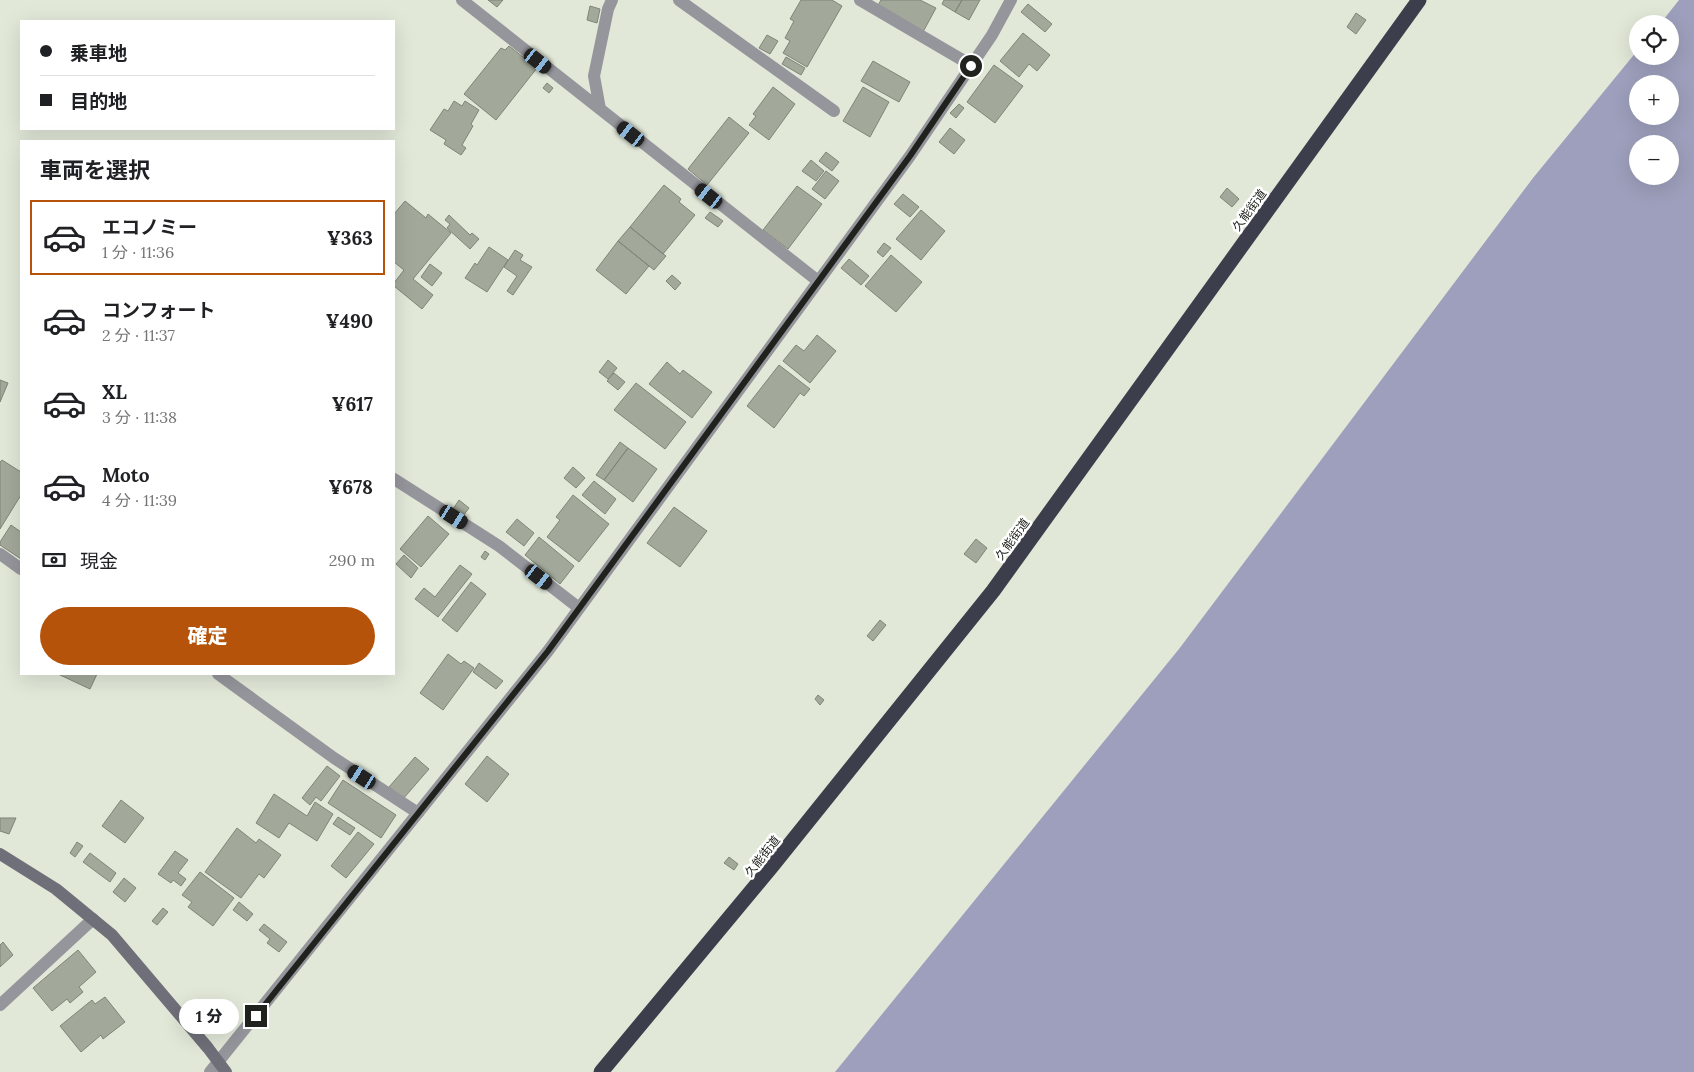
<!DOCTYPE html>
<html lang="ja">
<head>
<meta charset="utf-8">
<style>
	body { margin:0; font-family:Lora,"Noto Sans JP",serif; background:#f2f2f2; color:#202124; height:100vh; display:flex; flex-direction:column; font-size:19px; white-space:nowrap }
	* { box-sizing:border-box; margin:0 }
	p { font-size:16px; color:#757577 }
	.icon { flex:none; width:28px; height:28px; fill:none; stroke:currentColor; stroke-width:2; stroke-linecap:round; stroke-linejoin:round }
	.map { position:relative; flex:1; overflow:hidden }
	.details { position:absolute; left:20px; top:140px; width:375px; height:535px; display:flex; flex-direction:column; background:#fff; border-radius:0px; box-shadow:0 5px 20px #0002 }
	.details>* { flex:none }
	.hud { position:absolute; left:20px; top:20px; width:375px; height:110px; border-radius:0px; box-shadow:0 5px 20px #0002; display:grid; align-content:center; height:110px; padding:0 20px; background:#fff }
	.buttons { position:absolute; left:1629px; top:15px; display:grid; gap:10px }
	.buttons a { display:grid; place-items:center; width:50px; height:50px; border-radius:50%; background:#fff; box-shadow:0 5px 20px #0002; font-size:25px }
	.end { position:absolute; width:22px; height:22px; margin:-11px; border:6px solid #20231d; background:#fff; box-shadow:0 0 0 2px #fff }
	.from { border-radius:50% }
	.bubble { position:absolute; height:35px; border-radius:18px; background:#fff; box-shadow:0 5px 20px #0002; font-size:16px; font-weight:800; line-height:35px; text-align:center }
	.car { position:absolute; width:15px; height:30px; margin:-15px -8px; border-radius:6px; box-shadow:0 0 4px 1px #0007; background:linear-gradient(#222 24%,#8ab4d8 0 40%,#222 0 76%,#8ab4d8 0 86%,#222 0) }
	.hud b { display:flex; align-items:center; gap:18px; height:48px; font-size:19px }
	.hud b+b { border-top:1px solid #e0e0e0 }
	.hud i { width:12px; height:12px; background:#202124 }
	ul { padding:0; list-style:none }
	li { display:flex; align-items:center; gap:15px; height:75px; margin:0 10px 8px; padding:0 10px; border:2px solid transparent; border-radius:0px }
	li div { flex:1 }
	li b { display:block; font-size:19px }
	li em { font-style:normal; font-weight:800 }
	li.active { border-color:#b45309 }
	li>.icon { width:45px; height:45px; stroke-width:1.5 }
	h2 { padding:0 20px; font-size:22px; line-height:60px }
	.pay { display:flex; align-items:center; gap:12px; height:55px; padding:0 20px; font-size:19px }
	.pay p { margin-inline-start:auto }
	.cta { display:flex; gap:10px; margin-top:auto; padding:10px 20px }
	.cta a { flex:1; height:58px; border-radius:30px; background:#b45309; color:#fff; font-size:20px; font-weight:800; line-height:58px; text-align:center }
	.map>svg:first-child { display:block }
	.water { fill:#9e9fbc; fill-rule:evenodd }
	.building { fill:#a2a99a; stroke:#7f8577 }
	.lines { fill:none; stroke-linecap:round; stroke-linejoin:round }
	.lane { stroke:#95959c; stroke-width:12 }
	.street { stroke:#95959c; stroke-width:12 }
	.secondary { stroke:#6f6f79; stroke-width:12 }
	.highway { stroke:#3d3e4b; stroke-width:15 }
	.route { stroke:#20231d; stroke-width:6 }
	.labels { text-anchor:middle; dominant-baseline:central; stroke-width:5; stroke-linejoin:round; paint-order:stroke }
	.street-label { font-size:12px; fill:#20231d; stroke:#fff }
</style>
</head>
<body>
<div class="map">
<svg width="1694" height="1072" viewBox="0 0 1694 1072">
	<rect width="100%" height="100%" fill="#e1e8d8"/>
	<!-- water -->
	<path class="water" d="M 1679,0 L 1694,0 L 1694,1072 L 835,1072 L 1179,649 L 1533,178 L 1637,51 L 1638,56 L 1670,56 L 1670,24 L 1660,24 ZM 1638,84 L 1670,84 L 1670,116 L 1638,116 ZM 1638,144 L 1670,144 L 1670,176 L 1638,176 Z"/>
	<!-- building -->
	<path class="building" d="M 488,0 L 503,0 L 497,7 Z
		M 801,0 L 832,0 L 842,6 L 807,67 L 783,53 L 790,41 L 785,38 L 794,21 L 790,19 Z
		M 881,0 L 920,0 L 936,8 L 923,32 L 877,7 Z
		M 944,0 L 962,0 L 955,12 L 942,4 Z
		M 962,0 L 980,0 L 969,20 L 955,12 Z
		M 1028,4 L 1052,24 L 1045,32 L 1021,12 Z
		M 590,6 L 600,9 L 597,23 L 587,20 Z
		M 1356,13 L 1366,20 L 1356,34 L 1347,27 Z
		M 1023,33 L 1050,55 L 1037,71 L 1029,64 L 1019,77 L 1000,61 Z
		M 767,35 L 778,41 L 770,54 L 759,48 Z
		M 509,46 L 537,68 L 496,120 L 464,94 L 501,48 L 505,50 Z
		M 786,57 L 805,68 L 801,75 L 782,64 Z
		M 873,61 L 910,82 L 899,102 L 861,81 Z
		M 994,65 L 1023,86 L 995,123 L 967,102 Z
		M 547,83 L 553,88 L 549,93 L 543,88 Z
		M 773,87 L 795,104 L 769,140 L 749,125 L 756,116 L 753,114 Z
		M 863,87 L 889,102 L 870,137 L 843,121 Z
		M 454,101 L 462,106 L 465,101 L 479,110 L 471,124 L 473,126 L 462,145 L 466,148 L 461,155 L 444,144 L 446,140 L 430,130 L 444,109 L 448,111 Z
		M 959,104 L 964,108 L 956,118 L 950,113 Z
		M 729,117 L 749,133 L 707,185 L 688,169 Z
		M 950,128 L 965,140 L 954,154 L 939,142 Z
		M 826,152 L 839,162 L 832,171 L 819,161 Z
		M 811,160 L 824,171 L 816,181 L 802,171 Z
		M 826,171 L 839,181 L 825,199 L 812,189 Z
		M 664,185 L 681,199 L 679,202 L 695,215 L 663,254 L 630,227 Z
		M 797,186 L 822,204 L 788,249 L 763,230 Z
		M 1227,188 L 1239,199 L 1232,207 L 1220,197 Z
		M 903,194 L 919,207 L 910,217 L 894,204 Z
		M 405,201 L 426,218 L 428,214 L 451,233 L 413,279 L 433,295 L 422,309 L 394,286 L 394,283 L 404,270 L 394,262 L 394,214 Z
		M 921,210 L 945,231 L 921,260 L 896,239 Z
		M 710,212 L 723,221 L 718,227 L 705,218 Z
		M 449,215 L 470,235 L 472,233 L 479,239 L 470,249 L 447,228 L 450,224 L 445,220 Z
		M 630,227 L 666,256 L 654,270 L 618,241 Z
		M 618,241 L 649,266 L 626,294 L 596,270 Z
		M 884,243 L 891,248 L 883,257 L 877,252 Z
		M 489,247 L 508,260 L 487,292 L 465,278 L 475,263 L 477,265 Z
		M 515,250 L 523,255 L 520,260 L 532,267 L 513,295 L 507,291 L 517,276 L 504,267 Z
		M 891,255 L 922,282 L 896,312 L 865,286 Z
		M 849,259 L 869,276 L 861,285 L 841,268 Z
		M 430,264 L 442,273 L 432,286 L 421,277 Z
		M 672,275 L 681,283 L 675,290 L 666,281 Z
		M 817,335 L 836,351 L 810,383 L 783,361 L 796,345 L 804,351 Z
		M 608,360 L 617,368 L 608,379 L 599,372 Z
		M 667,362 L 680,374 L 683,370 L 712,392 L 692,418 L 649,384 Z
		M 779,365 L 810,389 L 804,396 L 800,393 L 774,428 L 747,406 Z
		M 614,373 L 625,382 L 618,390 L 607,381 Z
		M 0,380 L 8,383 L 0,402 Z
		M 636,383 L 686,422 L 665,449 L 614,410 Z
		M 620,442 L 628,448 L 604,480 L 596,475 Z
		M 628,448 L 657,469 L 633,502 L 604,480 Z
		M 2,460 L 21,472 L 21,495 L 0,529 L 0,462 Z
		M 573,467 L 585,478 L 576,488 L 564,478 Z
		M 594,481 L 616,499 L 605,514 L 582,495 Z
		M 573,495 L 609,524 L 579,562 L 547,537 L 560,520 L 556,517 Z
		M 459,500 L 469,508 L 463,516 L 453,509 Z
		M 674,507 L 707,531 L 680,567 L 647,543 Z
		M 428,516 L 449,534 L 421,567 L 400,549 Z
		M 517,519 L 534,533 L 524,546 L 506,532 Z
		M 11,525 L 21,532 L 21,559 L 0,545 L 0,542 Z
		M 539,537 L 574,566 L 560,584 L 525,555 Z
		M 976,539 L 987,548 L 976,563 L 964,554 Z
		M 485,551 L 489,554 L 485,560 L 481,557 Z
		M 404,555 L 418,568 L 411,578 L 396,564 Z
		M 460,565 L 472,574 L 438,617 L 415,599 L 424,588 L 435,597 Z
		M 471,582 L 486,594 L 457,632 L 442,620 Z
		M 880,620 L 886,625 L 873,641 L 867,636 Z
		M 448,654 L 461,664 L 464,661 L 474,668 L 443,710 L 420,693 Z
		M 479,663 L 503,681 L 496,689 L 473,672 Z
		M 58,674 L 97,674 L 90,689 Z
		M 818,695 L 824,700 L 820,705 L 815,699 Z
		M 487,756 L 509,774 L 487,802 L 465,784 Z
		M 415,757 L 429,769 L 403,799 L 389,787 Z
		M 327,766 L 340,776 L 321,801 L 316,797 L 310,805 L 302,798 Z
		M 343,780 L 396,815 L 381,838 L 328,803 Z
		M 274,794 L 307,816 L 315,802 L 333,814 L 317,841 L 289,823 L 279,838 L 256,823 Z
		M 121,800 L 144,818 L 125,843 L 102,826 Z
		M 338,817 L 355,828 L 350,835 L 333,824 Z
		M 0,818 L 16,818 L 9,834 L 0,831 Z
		M 237,828 L 256,843 L 259,839 L 281,855 L 264,878 L 259,874 L 241,898 L 205,872 Z
		M 358,832 L 374,844 L 346,878 L 331,866 Z
		M 77,842 L 83,846 L 75,857 L 70,853 Z
		M 175,851 L 188,860 L 178,873 L 186,879 L 181,886 L 173,880 L 171,883 L 158,874 Z
		M 90,853 L 116,873 L 110,882 L 83,862 Z
		M 729,857 L 738,864 L 734,870 L 724,863 Z
		M 200,872 L 234,898 L 213,926 L 188,907 L 192,902 L 182,895 Z
		M 124,878 L 136,888 L 125,902 L 113,892 Z
		M 239,902 L 253,914 L 247,921 L 233,910 Z
		M 163,908 L 168,912 L 157,925 L 152,921 Z
		M 264,924 L 287,942 L 279,952 L 267,943 L 270,939 L 259,930 Z
		M 3,942 L 13,955 L 0,967 L 0,945 Z
		M 78,950 L 96,972 L 79,987 L 83,992 L 70,1003 L 67,999 L 52,1011 L 33,988 Z
		M 105,997 L 125,1022 L 103,1039 L 101,1035 L 81,1052 L 60,1026 L 92,1000 L 95,1004 Z"/>
	<g class="lines">
		<!-- lane -->
		<path class="lane" d="M 462,0 L 818,281
			M 679,0 L 834,111
			M 860,0 L 971,65
			M 600,109 L 594,76 L 608,9 L 612,0
			M 394,479 L 499,546 L 579,608
			M 0,554 L 21,569
			M 218,674 L 334,758 L 418,813
			M 0,1005 L 93,919"/>
		<!-- street -->
		<path class="street" d="M 210,1072 L 548,651 L 910,156 L 992,35 L 1011,0"/>
		<!-- secondary -->
		<path class="secondary" d="M 0,854 L 56,889 L 112,935 L 208,1048 L 226,1072"/>
		<!-- highway -->
		<path class="highway" d="M 601,1072 L 773,865 L 993,591 L 1419,0"/>
	</g>
	<g class="lines">
		<!-- route -->
		<path class="route" d="M 256,1016 L 548,651 L 910,156 L 971,66"/>
	</g>
	<g class="labels">
		<!-- street labels -->
		<g class="street-label">
			<text transform="translate(1249 210) rotate(-54)">久能街道</text>
			<text transform="translate(1012 539) rotate(-54)">久能街道</text>
			<text transform="translate(762 856) rotate(-51)">久能街道</text>
		</g>
	</g>
</svg>
<div class="buttons">
<a><svg class="icon" aria-label="locate" viewBox="0 0 24 24"><circle cx="12" cy="12" r="6"/><path d="M12 2v4M12 18v4M2 12h4M18 12h4"/></svg></a>
<a>+</a>
<a>−</a>
</div>
<i class="end from" style="left:971px;top:66px"></i>
<i class="end" style="left:256px;top:1016px"></i>
<div class="bubble" style="left:179px;top:999px;width:60px">1 分</div>
<i class="car" style="left:538px;top:61px;rotate:128deg"></i>
<i class="car" style="left:631px;top:134px;rotate:308deg"></i>
<i class="car" style="left:709px;top:196px;rotate:308deg"></i>
<i class="car" style="left:454px;top:517px;rotate:122deg"></i>
<i class="car" style="left:539px;top:577px;rotate:128deg"></i>
<i class="car" style="left:362px;top:777px;rotate:303deg"></i>
<div class="hud">
<b><i class="from"></i>乗車地</b>
<b><i></i>目的地</b>
</div>
<section class="details">
<h2>車両を選択</h2>
<ul>
<li class="active"><svg class="icon" aria-label="car" viewBox="0 0 24 24"><path d="M5 17H2v-5l4-1 3-4h7l3 4 3 1v5h-3M9 17h6M6 11h13"/><circle cx="7" cy="17" r="2"/><circle cx="17" cy="17" r="2"/></svg><div><b>エコノミー</b><p>1 分 · 11:36</p></div><em>¥363</em></li>
<li><svg class="icon" aria-label="car" viewBox="0 0 24 24"><path d="M5 17H2v-5l4-1 3-4h7l3 4 3 1v5h-3M9 17h6M6 11h13"/><circle cx="7" cy="17" r="2"/><circle cx="17" cy="17" r="2"/></svg><div><b>コンフォート</b><p>2 分 · 11:37</p></div><em>¥490</em></li>
<li><svg class="icon" aria-label="car" viewBox="0 0 24 24"><path d="M5 17H2v-5l4-1 3-4h7l3 4 3 1v5h-3M9 17h6M6 11h13"/><circle cx="7" cy="17" r="2"/><circle cx="17" cy="17" r="2"/></svg><div><b>XL</b><p>3 分 · 11:38</p></div><em>¥617</em></li>
<li><svg class="icon" aria-label="car" viewBox="0 0 24 24"><path d="M5 17H2v-5l4-1 3-4h7l3 4 3 1v5h-3M9 17h6M6 11h13"/><circle cx="7" cy="17" r="2"/><circle cx="17" cy="17" r="2"/></svg><div><b>Moto</b><p>4 分 · 11:39</p></div><em>¥678</em></li>
</ul>
<div class="pay"><svg class="icon" aria-label="cash" viewBox="0 0 24 24"><path d="M3 7h18v10H3z"/><circle cx="12" cy="12" r="2"/></svg>現金<p>290 m</p></div>
<div class="cta"><a>確定</a></div>
</section>
</div>
</body>
</html>
